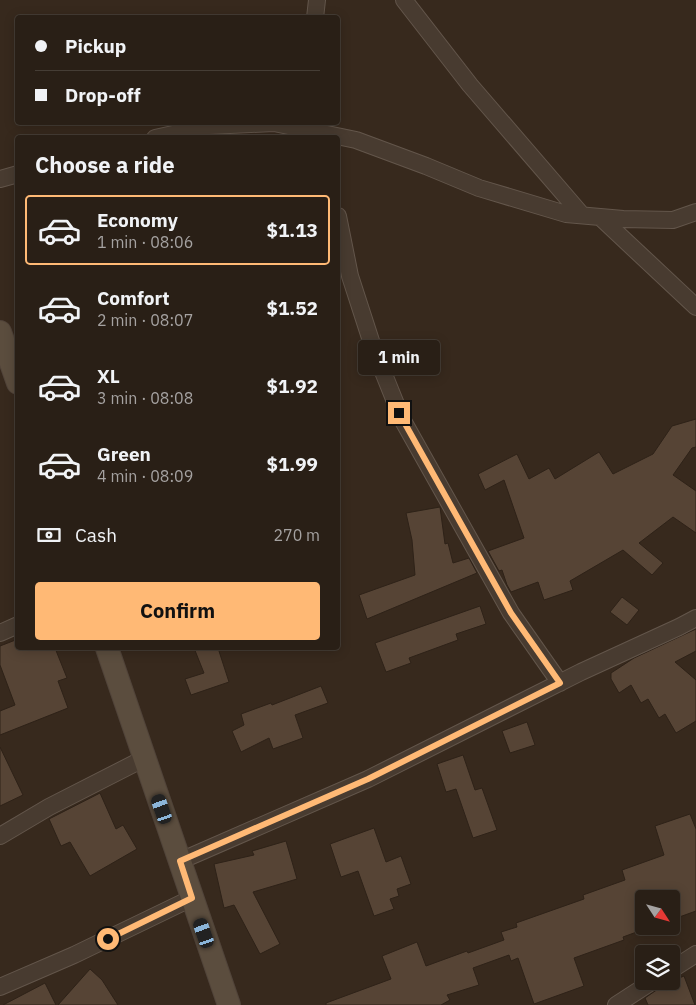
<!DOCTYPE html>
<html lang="en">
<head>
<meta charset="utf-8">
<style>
	body { margin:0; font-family:"IBM Plex Sans",sans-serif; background:#31271f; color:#f1f3f6; height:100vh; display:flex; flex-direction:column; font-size:19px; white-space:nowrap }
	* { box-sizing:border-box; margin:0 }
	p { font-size:16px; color:#a5a2a1 }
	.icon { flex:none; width:28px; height:28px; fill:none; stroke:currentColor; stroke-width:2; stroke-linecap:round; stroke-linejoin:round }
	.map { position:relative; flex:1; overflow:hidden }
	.panel { position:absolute; left:15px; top:135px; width:325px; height:515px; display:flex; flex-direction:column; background:#291f16; border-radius:5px; box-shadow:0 2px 12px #0003,0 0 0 1px #453d35 }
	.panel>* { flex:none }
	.guide { position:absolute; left:15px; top:15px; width:325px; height:110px; border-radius:5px; box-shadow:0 2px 12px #0003,0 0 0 1px #453d35; display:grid; align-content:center; height:110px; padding:0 20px; background:#291f16 }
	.needle { width:32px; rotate:126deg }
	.fabs { position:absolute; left:635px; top:890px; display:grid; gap:10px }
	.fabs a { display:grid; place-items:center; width:45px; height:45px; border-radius:5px; background:#291f16; box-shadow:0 2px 12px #0003,0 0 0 1px #453d35; font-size:25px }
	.end { position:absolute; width:22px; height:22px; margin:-11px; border:6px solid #ffb975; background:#111; box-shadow:0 0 0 2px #111 }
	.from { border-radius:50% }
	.bubble { position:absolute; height:35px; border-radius:5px; background:#291f16; box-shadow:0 2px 12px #0003,0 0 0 1px #453d35; font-size:16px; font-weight:700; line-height:35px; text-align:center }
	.car { position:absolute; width:15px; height:30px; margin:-15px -8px; border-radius:6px; box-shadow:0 0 4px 1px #0007; background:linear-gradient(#222 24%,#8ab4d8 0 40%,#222 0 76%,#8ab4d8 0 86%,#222 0) }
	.guide b { display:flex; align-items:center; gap:18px; height:48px; font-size:19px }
	.guide b+b { border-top:1px solid #453d35 }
	.guide i { width:12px; height:12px; background:#f1f3f6 }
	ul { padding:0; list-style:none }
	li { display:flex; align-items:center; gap:15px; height:70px; margin:0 10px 8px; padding:0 10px; border:2px solid transparent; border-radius:5px }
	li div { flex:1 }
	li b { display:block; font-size:19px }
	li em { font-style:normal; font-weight:700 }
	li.selected { border-color:#ffb975 }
	li>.icon { width:45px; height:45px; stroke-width:1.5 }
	h2 { padding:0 20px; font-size:22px; line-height:60px }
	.pay { display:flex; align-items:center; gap:12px; height:55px; padding:0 20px; font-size:19px }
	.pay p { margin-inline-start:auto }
	.cta { display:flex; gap:10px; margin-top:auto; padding:10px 20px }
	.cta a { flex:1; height:58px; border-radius:5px; background:#ffb975; color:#111; font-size:20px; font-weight:700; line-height:58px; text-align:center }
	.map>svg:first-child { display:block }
	.building { fill:#564435; stroke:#2e2218 }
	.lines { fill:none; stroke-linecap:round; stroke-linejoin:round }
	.street-casing { stroke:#63564b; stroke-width:18 }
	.secondary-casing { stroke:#51443a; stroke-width:24 }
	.street { stroke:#483b30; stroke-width:16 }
	.secondary { stroke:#5b4d3e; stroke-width:22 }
	.route { stroke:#ffb975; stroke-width:6 }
</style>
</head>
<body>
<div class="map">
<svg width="696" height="1005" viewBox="0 0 696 1005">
	<rect width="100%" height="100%" fill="#37291d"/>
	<!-- building -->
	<path class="building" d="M 696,419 L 696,447 L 692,448 L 673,475 L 696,491 L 696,533 L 673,517 L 639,543 L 663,563 L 652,575 L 623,550 L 570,581 L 573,590 L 544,600 L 538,582 L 511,592 L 507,585 L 502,570 L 499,571 L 488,551 L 524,538 L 504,480 L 485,490 L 478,474 L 517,454 L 529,479 L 549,468 L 555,479 L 599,452 L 613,474 L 653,454 L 672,426 Z
		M 440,507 L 445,544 L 448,543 L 453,563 L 469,558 L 477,573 L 367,619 L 359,595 L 415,575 L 412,540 L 406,513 Z
		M 622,597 L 639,610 L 627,625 L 610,612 Z
		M 480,606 L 486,624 L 456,634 L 458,640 L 409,658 L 411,663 L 386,672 L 375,643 Z
		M 696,629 L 696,651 L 675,662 L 696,680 L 696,721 L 676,733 L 665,714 L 659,718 L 648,699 L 641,703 L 631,685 L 619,693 L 611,679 L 611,673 L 634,658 Z
		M 18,639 L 18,648 L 55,648 L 67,678 L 58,681 L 68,708 L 0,735 L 0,711 L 15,705 L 0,665 L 0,646 Z
		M 194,648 L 218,648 L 229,682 L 191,695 L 185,679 L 204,673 Z
		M 321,686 L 328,703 L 295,715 L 303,738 L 273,749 L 269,738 L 241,752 L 232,731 L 244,725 L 241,714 L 271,703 L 272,705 Z
		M 527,722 L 535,745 L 510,753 L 502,731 Z
		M 0,747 L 23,795 L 0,806 Z
		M 463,755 L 475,790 L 482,788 L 497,830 L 473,838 L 456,789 L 446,792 L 437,764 Z
		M 100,793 L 116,829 L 123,825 L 137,849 L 90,876 L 70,842 L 61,846 L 49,819 Z
		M 690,814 L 696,829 L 696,911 L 671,920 L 671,899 L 644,899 L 644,926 L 653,926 L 623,937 L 624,940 L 574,958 L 584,986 L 534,1004 L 518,958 L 511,961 L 509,955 L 473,968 L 479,985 L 447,995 L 450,1000 L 441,1005 L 326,1005 L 326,1003 L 391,979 L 382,956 L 417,942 L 426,966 L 467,951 L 468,953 L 504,940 L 501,932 L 517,927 L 516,923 L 584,899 L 583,895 L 625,880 L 622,870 L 664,855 L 655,826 Z
		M 374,828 L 386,862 L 401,856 L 411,884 L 397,889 L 399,896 L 390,899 L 394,909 L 374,916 L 358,871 L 341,877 L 330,844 Z
		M 286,841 L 297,879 L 253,892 L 280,944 L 260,954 L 234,905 L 224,908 L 214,864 L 254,855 L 252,851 Z
		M 90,969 L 102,980 L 118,1005 L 58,1005 Z
		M 684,976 L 695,1005 L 648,1005 L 645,998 L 658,989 L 662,985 Z
		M 45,983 L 56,1005 L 3,1005 Z"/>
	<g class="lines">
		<defs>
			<path id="street" d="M 404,0 L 470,85 L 582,215
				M 315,18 L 317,0
				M 155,138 L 209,126 L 274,123 L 356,140 L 426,166 L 479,188 L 566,214 L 623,219 L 673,220 L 696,212
				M 0,179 L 18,174
				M 338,216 L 350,276 L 373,347 L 402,419 L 511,613 L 560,683
				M 600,217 L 696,307
				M 0,633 L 18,625
				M 0,836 L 49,807 L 145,758
				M 180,861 L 368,779 L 581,672 L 679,627 L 696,618
				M 671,970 L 696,954
				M 0,987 L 74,955 L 192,898
				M 616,1005 L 653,981"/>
			<path id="secondary" d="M 0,332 L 18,383
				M 107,648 L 229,1005"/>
		</defs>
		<!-- street casing -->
		<use href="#street" class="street-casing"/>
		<!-- secondary casing -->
		<use href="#secondary" class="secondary-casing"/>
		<!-- street -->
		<use href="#street" class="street"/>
		<!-- secondary -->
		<use href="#secondary" class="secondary"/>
	</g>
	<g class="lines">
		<!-- route -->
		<path class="route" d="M 108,939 L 192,898 L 180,861 L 368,779 L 560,683 L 511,613 L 399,413"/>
	</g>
</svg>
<div class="fabs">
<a><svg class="needle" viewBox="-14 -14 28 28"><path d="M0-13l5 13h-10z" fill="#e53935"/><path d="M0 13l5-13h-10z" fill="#a5a2a1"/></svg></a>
<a><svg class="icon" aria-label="layers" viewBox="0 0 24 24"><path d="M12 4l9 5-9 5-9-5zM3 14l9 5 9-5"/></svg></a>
</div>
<i class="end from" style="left:108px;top:939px"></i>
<i class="end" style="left:399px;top:413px"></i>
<div class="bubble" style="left:358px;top:340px;width:82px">1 min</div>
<i class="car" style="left:162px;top:809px;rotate:341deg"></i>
<i class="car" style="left:204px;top:933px;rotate:341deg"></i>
<div class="guide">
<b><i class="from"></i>Pickup</b>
<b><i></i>Drop-off</b>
</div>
<section class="panel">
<h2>Choose a ride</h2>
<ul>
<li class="selected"><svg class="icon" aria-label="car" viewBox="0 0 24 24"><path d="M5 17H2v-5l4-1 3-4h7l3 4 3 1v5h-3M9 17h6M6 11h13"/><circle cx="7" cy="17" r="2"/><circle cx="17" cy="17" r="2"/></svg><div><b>Economy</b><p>1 min · 08:06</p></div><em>$1.13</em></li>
<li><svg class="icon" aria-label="car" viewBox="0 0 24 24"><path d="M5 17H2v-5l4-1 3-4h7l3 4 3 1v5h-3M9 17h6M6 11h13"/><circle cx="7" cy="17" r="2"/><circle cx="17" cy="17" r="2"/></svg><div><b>Comfort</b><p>2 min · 08:07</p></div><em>$1.52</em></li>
<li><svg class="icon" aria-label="car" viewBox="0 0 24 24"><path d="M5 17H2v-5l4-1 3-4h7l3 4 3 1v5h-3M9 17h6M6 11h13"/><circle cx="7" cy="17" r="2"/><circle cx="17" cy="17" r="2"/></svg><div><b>XL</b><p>3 min · 08:08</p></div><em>$1.92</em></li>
<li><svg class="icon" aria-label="car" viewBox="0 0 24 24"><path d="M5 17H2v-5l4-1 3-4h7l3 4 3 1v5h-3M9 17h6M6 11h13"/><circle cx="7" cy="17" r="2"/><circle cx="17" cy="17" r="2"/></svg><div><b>Green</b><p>4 min · 08:09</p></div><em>$1.99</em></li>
</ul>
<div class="pay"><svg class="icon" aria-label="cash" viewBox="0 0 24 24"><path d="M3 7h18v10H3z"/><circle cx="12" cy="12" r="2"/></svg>Cash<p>270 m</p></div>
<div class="cta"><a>Confirm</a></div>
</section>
</div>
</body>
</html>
